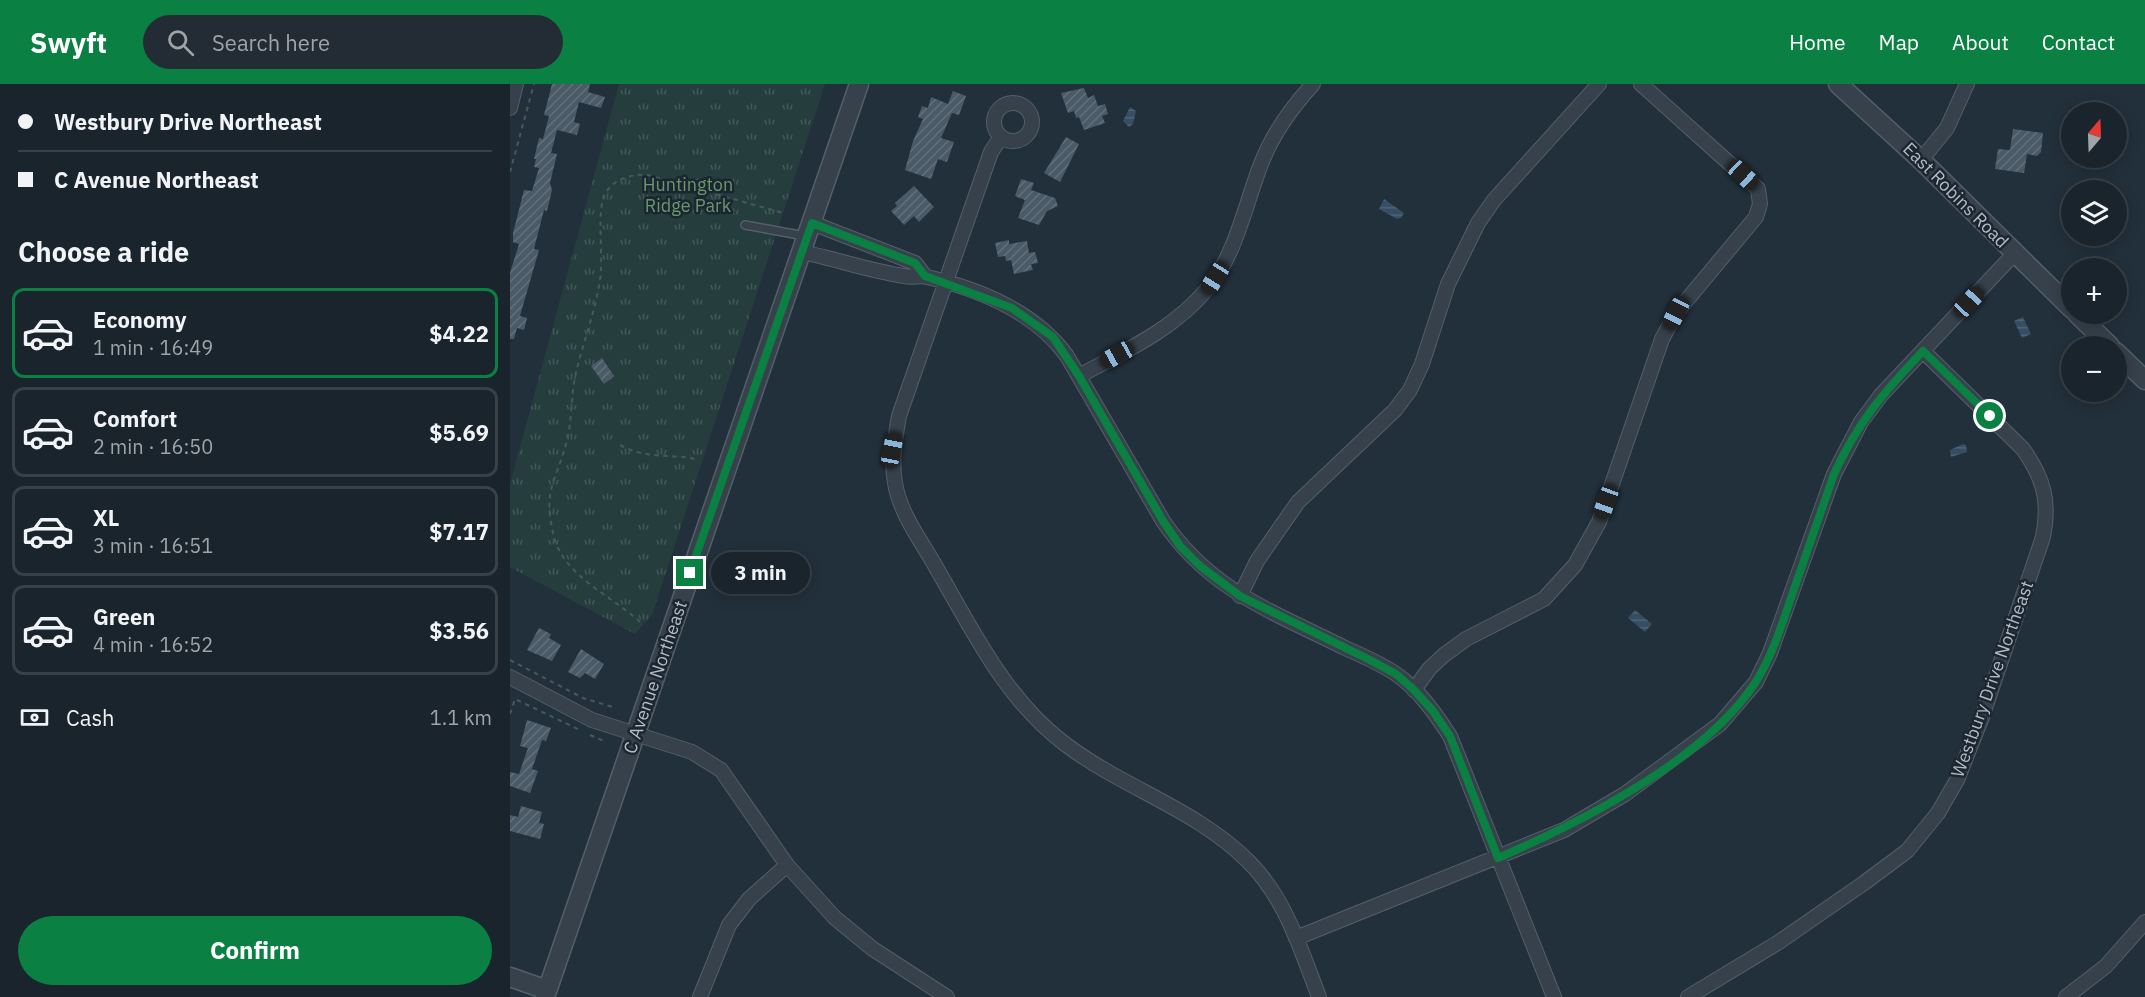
<!DOCTYPE html>
<html lang="en">
<head>
<meta charset="utf-8">
<style>
	body { margin:0; font-family:"IBM Plex Sans",sans-serif; background:#232c34; color:#f1f3f6; height:100vh; display:flex; flex-direction:column; font-size:22px; white-space:nowrap }
	* { box-sizing:border-box; margin:0 }
	p { font-size:20px; color:#9fa4a9 }
	.icon { flex:none; width:33px; height:33px; fill:none; stroke:currentColor; stroke-width:2; stroke-linecap:round; stroke-linejoin:round }
	.map { position:relative; flex:1; overflow:hidden }
	.panel { display:flex; flex-direction:column; background:#1a242c; width:510px }
	.panel>* { flex:none }
	.top-card { display:grid; align-content:center; height:132px; padding:0 18px; background:#1a242c }
	.needle { width:39px; rotate:19deg }
	.tools { position:absolute; left:1551px; top:18px; display:grid; gap:12px }
	.tools a { display:grid; place-items:center; width:66px; height:66px; border-radius:50%; background:#1a242c; box-shadow:0 3px 15px #0003,0 0 0 2px #384148; font-size:30px }
	.end { position:absolute; width:27px; height:27px; margin:-14px; border:8px solid #0b8043; background:#fff; box-shadow:0 0 0 3px #fff }
	.from { border-radius:50% }
	.bubble { position:absolute; height:42px; border-radius:21px; background:#1a242c; box-shadow:0 3px 15px #0003,0 0 0 2px #384148; font-size:20px; font-weight:700; line-height:42px; text-align:center }
	.car { position:absolute; width:18px; height:36px; margin:-18px -9px; border-radius:8px; box-shadow:0 0 4px 2px #0007; background:linear-gradient(#222 24%,#8ab4d8 0 40%,#222 0 76%,#8ab4d8 0 86%,#222 0) }
	.top-card b { display:flex; align-items:center; gap:21px; height:57px; font-size:22px }
	.top-card b+b { border-top:2px solid #384148 }
	.top-card i { width:15px; height:15px; background:#f1f3f6 }
	ul { padding:0; list-style:none }
	li { display:flex; align-items:center; gap:18px; height:90px; margin:0 12px 9px; padding:0 6px; border:3px solid #384148; border-radius:12px }
	li div { flex:1 }
	li b { display:block; font-size:22px }
	li em { font-style:normal; font-weight:700 }
	li.on { border-color:#0b8043 }
	li>.icon { width:54px; height:54px; stroke-width:1.5 }
	h2 { padding:0 18px; font-size:27px; line-height:72px }
	.pay { display:flex; align-items:center; gap:15px; height:66px; padding:0 18px; font-size:22px }
	.pay p { margin-inline-start:auto }
	.button { display:flex; gap:12px; margin-top:auto; padding:12px 18px }
	.button a { flex:1; height:69px; border-radius:36px; background:#0b8043; color:#fff; font-size:24px; font-weight:700; line-height:69px; text-align:center }
	header { display:flex; align-items:center; gap:36px; box-sizing:border-box; height:84px; padding:0 30px; background:#0b8043; color:#fff }
	header strong { font-size:28px }
	nav { display:flex; gap:33px; margin-inline-start:auto; font-size:21px }
	.search { width:420px; height:54px; background:#232c34; display:flex; align-items:center; gap:15px; box-sizing:border-box; padding:0 21px; border-radius:33px; color:#9fa4a9; font-size:22px }
	main { display:flex; flex:1; min-height:0 }
	.map>svg:first-child { display:block }
	.grass { fill:url(#grass-tufts) }
	.water { fill:url(#water-rules) }
	.building { fill:url(#building-hatch) }
	.lines { fill:none; stroke-linecap:round; stroke-linejoin:round }
	.service-casing { stroke:#545f69; stroke-width:10 }
	.minor-casing { stroke:#545f69; stroke-width:16 }
	.tertiary-casing { stroke:#545f69; stroke-width:21 }
	.path { stroke:#445b5b; stroke-width:2; stroke-dasharray:4.5 4.5; stroke-linecap:butt }
	.service { stroke:#36414c; stroke-width:7 }
	.minor { stroke:#36414c; stroke-width:14 }
	.tertiary { stroke:#36414c; stroke-width:18 }
	.route { stroke:#0b8043; stroke-width:8 }
	.labels { text-anchor:middle; dominant-baseline:central; stroke-width:5; stroke-linejoin:round; paint-order:stroke }
	.park-label { font-size:18px; fill:#68996d; stroke:#1b2630 }
	.street-label { font-size:18px; fill:#b1bcc7; stroke:#1b2630 }
</style>
</head>
<body>
<header>
<strong>Swyft</strong>
<div class="search"><svg class="icon" aria-label="search" viewBox="0 0 24 24"><circle cx="10" cy="10" r="6"/><path d="M15 15l6 6"/></svg>Search here</div>
<nav><a>Home</a><a>Map</a><a>About</a><a>Contact</a></nav>
</header>
<main>
<section class="panel">
<div class="top-card">
<b><i class="from"></i>Westbury Drive Northeast</b>
<b><i></i>C Avenue Northeast</b>
</div>
<h2>Choose a ride</h2>
<ul>
<li class="on"><svg class="icon" aria-label="car" viewBox="0 0 24 24"><path d="M5 17H2v-5l4-1 3-4h7l3 4 3 1v5h-3M9 17h6M6 11h13"/><circle cx="7" cy="17" r="2"/><circle cx="17" cy="17" r="2"/></svg><div><b>Economy</b><p>1 min · 16:49</p></div><em>$4.22</em></li>
<li><svg class="icon" aria-label="car" viewBox="0 0 24 24"><path d="M5 17H2v-5l4-1 3-4h7l3 4 3 1v5h-3M9 17h6M6 11h13"/><circle cx="7" cy="17" r="2"/><circle cx="17" cy="17" r="2"/></svg><div><b>Comfort</b><p>2 min · 16:50</p></div><em>$5.69</em></li>
<li><svg class="icon" aria-label="car" viewBox="0 0 24 24"><path d="M5 17H2v-5l4-1 3-4h7l3 4 3 1v5h-3M9 17h6M6 11h13"/><circle cx="7" cy="17" r="2"/><circle cx="17" cy="17" r="2"/></svg><div><b>XL</b><p>3 min · 16:51</p></div><em>$7.17</em></li>
<li><svg class="icon" aria-label="car" viewBox="0 0 24 24"><path d="M5 17H2v-5l4-1 3-4h7l3 4 3 1v5h-3M9 17h6M6 11h13"/><circle cx="7" cy="17" r="2"/><circle cx="17" cy="17" r="2"/></svg><div><b>Green</b><p>4 min · 16:52</p></div><em>$3.56</em></li>
</ul>
<div class="pay"><svg class="icon" aria-label="cash" viewBox="0 0 24 24"><path d="M3 7h18v10H3z"/><circle cx="12" cy="12" r="2"/></svg>Cash<p>1.1 km</p></div>
<div class="button"><a>Confirm</a></div>
</section>
<div class="map">
<svg width="1635" height="913" viewBox="0 0 1635 913">
	<defs>
		<pattern id="grass-tufts" width="24" height="20" patternUnits="userSpaceOnUse" patternTransform="scale(1.5)"><rect width="24" height="20" fill="#253e3d"/><path d="M3 7l-1-3M5 7V3M7 7l1-3M15 17l-1-3M17 17v-4M19 17l1-3" fill="none" stroke="#425858"/></pattern>
		<pattern id="water-rules" width="6" height="5" patternUnits="userSpaceOnUse" patternTransform="scale(1.5)"><rect width="6" height="5" fill="#354e63"/><path d="M0 2.5h6" fill="none" stroke="#506678"/></pattern>
		<pattern id="building-hatch" width="6" height="6" patternUnits="userSpaceOnUse" patternTransform="scale(1.5)"><rect width="6" height="6" fill="#4a5a67"/><path d="M-1 1l2-2M0 6l6-6M5 7l2-2" fill="none" stroke="#62707b"/></pattern>
	</defs>
	<rect width="100%" height="100%" fill="#22303b"/>
	<!-- grass -->
	<path class="grass" d="M 109,0 L 315,0 L 142,531 L 125,550 L 0,483 L 0,400 Z"/>
	<!-- water -->
	<path class="water" d="M 620,23 L 626,27 L 623,40 L 619,43 L 613,37 Z
		M 874,115 L 894,129 L 891,134 L 887,135 L 869,125 Z
		M 1513,233 L 1521,250 L 1512,254 L 1504,237 Z
		M 1453,360 L 1456,361 L 1457,368 L 1441,373 L 1440,366 Z
		M 1125,526 L 1142,540 L 1135,548 L 1118,534 Z"/>
	<!-- building -->
	<path class="building" d="M 42,0 L 80,0 L 78,8 L 95,13 L 91,24 L 69,18 L 64,38 L 70,40 L 67,51 L 47,46 L 41,69 L 47,70 L 40,99 L 42,106 L 37,127 L 34,126 L 24,165 L 29,166 L 10,232 L 17,234 L 14,246 L 7,244 L 4,255 L 0,255 L 0,189 L 9,160 L 3,158 L 3,149 L 14,106 L 22,107 L 29,84 L 24,83 L 26,75 L 24,75 L 29,54 L 33,55 L 39,32 L 34,31 Z
		M 574,4 L 578,14 L 584,11 L 588,22 L 595,20 L 598,30 L 592,32 L 595,39 L 574,46 L 569,33 L 566,34 L 564,27 L 558,29 L 551,9 Z
		M 443,7 L 456,12 L 449,31 L 442,29 L 431,54 L 444,58 L 437,78 L 428,75 L 421,95 L 395,86 L 403,57 L 413,35 L 408,33 L 412,22 L 418,24 L 421,13 L 438,20 Z
		M 1503,45 L 1533,49 L 1531,68 L 1527,72 L 1517,70 L 1514,89 L 1485,85 L 1488,65 L 1500,66 Z
		M 556,53 L 569,60 L 550,98 L 534,89 Z
		M 511,95 L 524,99 L 521,106 L 545,114 L 548,122 L 537,127 L 529,141 L 508,134 L 515,116 L 505,112 Z
		M 404,102 L 424,123 L 409,138 L 404,132 L 394,141 L 381,127 L 387,122 L 385,119 Z
		M 499,156 L 499,160 L 517,157 L 519,169 L 525,168 L 528,179 L 521,180 L 523,186 L 504,190 L 501,176 L 496,177 L 495,172 L 488,173 L 485,159 Z
		M 92,274 L 104,292 L 94,300 L 81,282 Z
		M 29,544 L 41,550 L 39,554 L 51,561 L 42,577 L 17,566 Z
		M 71,565 L 94,580 L 85,595 L 75,589 L 70,594 L 58,588 Z
		M 17,636 L 41,644 L 36,657 L 32,656 L 22,685 L 28,687 L 20,709 L 0,702 L 0,688 L 9,690 L 18,664 L 10,662 Z
		M 11,722 L 32,728 L 29,739 L 34,740 L 30,755 L 0,747 L 0,731 L 8,733 Z"/>
	<g class="lines">
		<defs>
			<path id="service" d="M 235,141 L 295,152"/>
			<path id="minor" d="M484 38a19 19 0 1 1 38 0a19 19 0 1 1-38 0Z
				M 0,24 L 6,0
				M 491,53 L 481,68 L 389,332 C 385,355 381,376 385,399 C 390,430 412,458 427,485 C 463,547 496,616 555,660 C 613,704 686,725 738,777 C 775,813 791,866 809,913
				M 1411,76 L 1437,44 L 1457,0
				M 302,139 L 405,179 L 415,192
				M 292,168 C 326,175 360,187 394,192 C 402,194 410,191 417,193 C 469,205 525,228 557,272 L 653,437 C 700,506 761,527 833,563 C 851,571 870,579 886,590 C 909,606 925,629 940,652 L 1044,913
				M 569,292 C 615,267 663,246 697,205 C 726,171 735,121 751,80 C 762,51 782,23 803,0
				M 730,512 L 747,477 L 788,418 L 885,326 L 900,306 L 912,280 L 938,200 L 968,139 L 984,116 L 1089,0
				M 0,593 L 82,636 L 182,668 L 211,686 L 277,781 L 325,834 L 363,865 L 437,913
				M 904,606 L 919,585 L 934,571 L 956,555 L 1034,515 L 1065,481 L 1089,438 L 1152,255 L 1166,229 L 1246,133 L 1250,120 L 1248,105 L 1131,0
				M 786,854 L 1054,746 L 1115,710 L 1210,640 L 1246,598 L 1260,569 L 1324,390 L 1351,338 L 1371,311 L 1505,169
				M 190,913 L 219,841 L 239,815 L 277,781
				M 1178,913 L 1269,858 L 1354,799 L 1397,767 L 1428,729 L 1447,696 L 1472,633 L 1533,453 C 1540,417 1534,395 1513,365 L 1413,267
				M 1556,913 L 1596,882 L 1635,838"/>
			<path id="tertiary" d="M 1328,0 L 1411,76 L 1562,225
				M 1567,230 L 1600,262
				M 1606,268 L 1635,296
				M 0,893 L 37,906
				M 35,913 L 349,0"/>
		</defs>
		<!-- service casing -->
		<use href="#service" class="service-casing"/>
		<!-- minor casing -->
		<use href="#minor" class="minor-casing"/>
		<!-- tertiary casing -->
		<use href="#tertiary" class="tertiary-casing"/>
		<!-- path -->
		<path class="path" d="M 0,88 L 24,0
			M 110,361 C 140,377 159,368 189,376
			M 130,538 C 102,512 54,492 44,453 C 32,404 46,400 57,356 C 62,336 61,314 65,293 C 72,261 85,229 90,196 C 94,174 86,126 95,110 C 104,94 122,90 138,91 L 273,129
			M 0,576 L 73,614 L 106,624
			M 0,630 L 5,615 L 72,647
			M 80,651 L 94,657"/>
		<!-- service -->
		<use href="#service" class="service"/>
		<!-- minor -->
		<use href="#minor" class="minor"/>
		<!-- tertiary -->
		<use href="#tertiary" class="tertiary"/>
	</g>
	<g class="lines">
		<!-- route -->
		<path class="route" d="M 180,489 L 302,139 L 405,179 L 415,192 L 502,224 L 543,253 L 569,292 L 653,437 L 670,462 L 690,482 L 730,512 L 856,574 L 886,590 L 904,606 L 923,627 L 940,652 L 988,774 C 1071,738 1194,676 1245,599 C 1262,573 1272,540 1282,511 C 1296,471 1310,431 1324,390 C 1348,338 1373,309 1413,267 L 1480,332"/>
	</g>
	<g class="labels">
		<!-- park labels -->
		<g class="park-label">
			<text x="178" y="100">Huntington<tspan x="178" dy="21">Ridge Park</tspan></text>
		</g>
		<!-- street labels -->
		<g class="street-label">
			<text transform="translate(1446 111) rotate(45)">East Robins Road</text>
			<text transform="translate(145 593) rotate(-71)">C Avenue Northeast</text>
			<text transform="translate(1482 595) rotate(-70)">Westbury Drive Northeast</text>
		</g>
	</g>
</svg>
<div class="tools">
<a><svg class="needle" viewBox="-14 -14 28 28"><path d="M0-13l5 13h-10z" fill="#e53935"/><path d="M0 13l5-13h-10z" fill="#9fa4a9"/></svg></a>
<a><svg class="icon" aria-label="layers" viewBox="0 0 24 24"><path d="M12 4l9 5-9 5-9-5zM3 14l9 5 9-5"/></svg></a>
<a>+</a>
<a>−</a>
</div>
<i class="end from" style="left:1480px;top:332px"></i>
<i class="end" style="left:180px;top:489px"></i>
<div class="bubble" style="left:201px;top:468px;width:99px">3 min</div>
<i class="car" style="left:1233px;top:91px;rotate:133deg"></i>
<i class="car" style="left:705px;top:194px;rotate:212deg"></i>
<i class="car" style="left:1459px;top:218px;rotate:43deg"></i>
<i class="car" style="left:1166px;top:229px;rotate:207deg"></i>
<i class="car" style="left:607px;top:271px;rotate:241deg"></i>
<i class="car" style="left:382px;top:366px;rotate:11deg"></i>
<i class="car" style="left:1096px;top:418px;rotate:200deg"></i>
</div>
</main>
</body>
</html>
